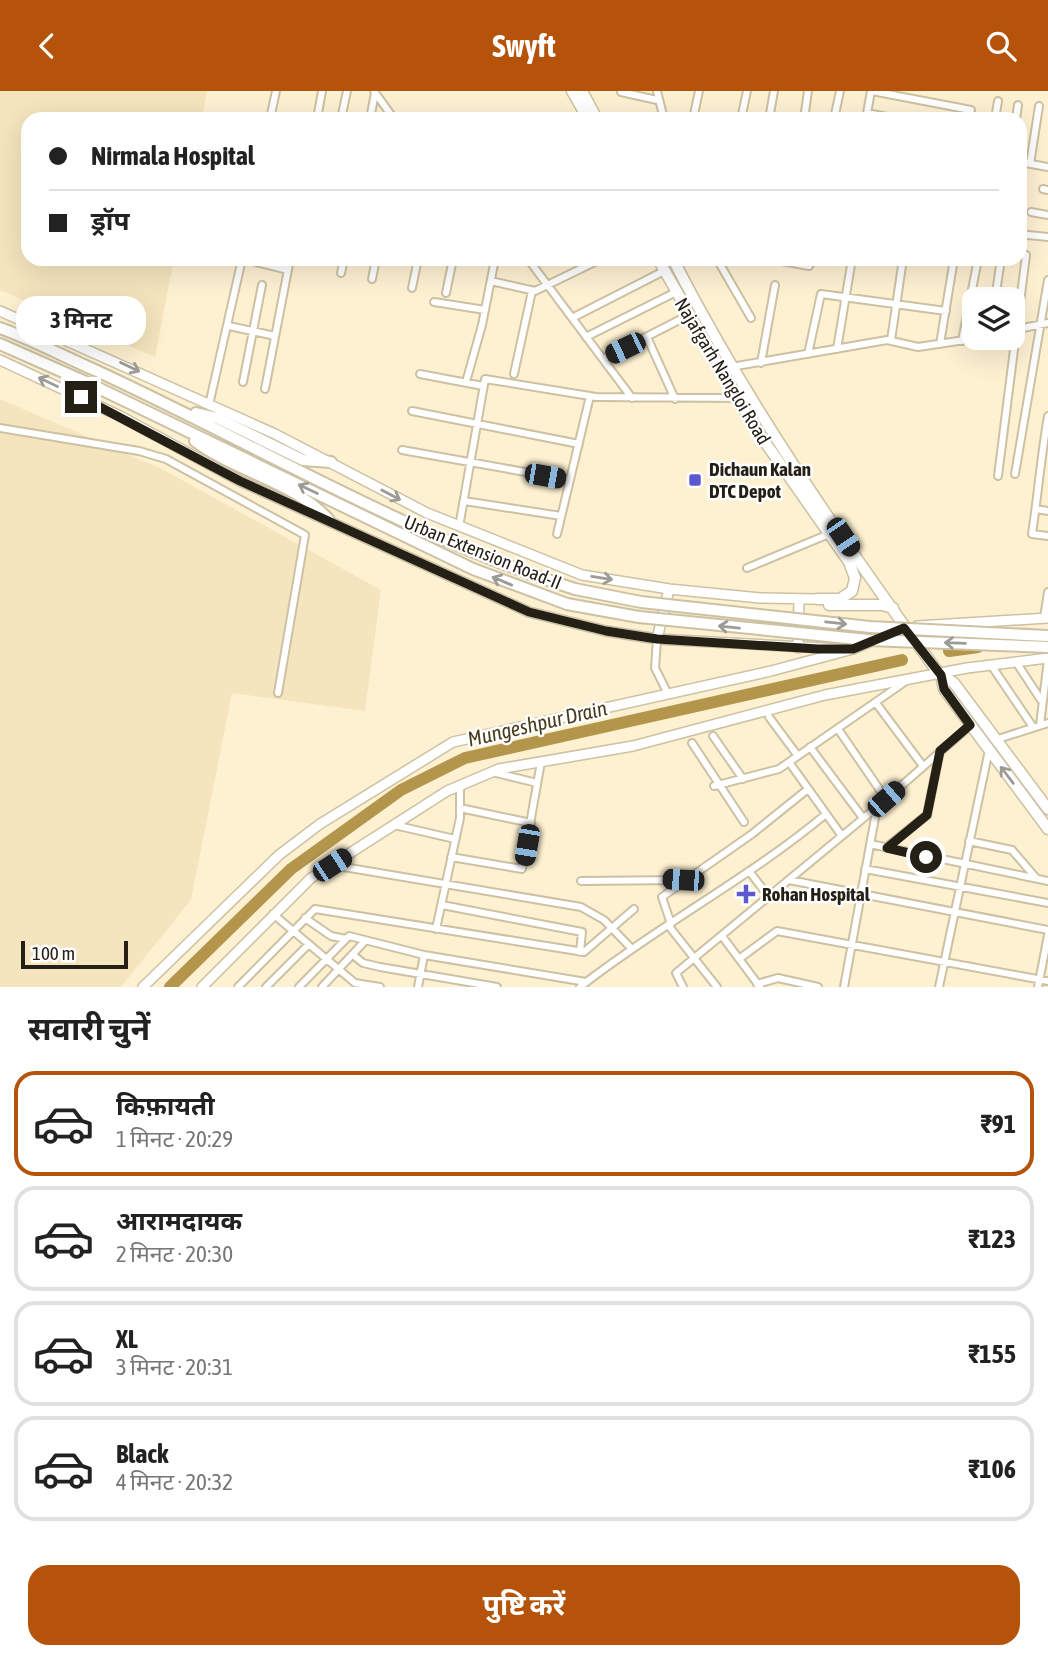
<!DOCTYPE html>
<html lang="hi">
<head>
<meta charset="utf-8">
<style>
	body { margin:0; font-family:"Asap Condensed","Noto Sans Devanagari",sans-serif; background:#f6f6f6; color:#222; height:100vh; display:flex; flex-direction:column; font-size:26px; white-space:nowrap }
	* { box-sizing:border-box; margin:0 }
	p { font-size:23px; color:#767676 }
	.icon { flex:none; width:38px; height:38px; fill:none; stroke:currentColor; stroke-width:2; stroke-linecap:round; stroke-linejoin:round }
	.map { position:relative; height:896px; overflow:hidden }
	.sheet { display:flex; flex-direction:column; background:#fff; flex:1 }
	.sheet>* { flex:none }
	.guide { position:absolute; left:21px; top:21px; width:1006px; height:154px; border-radius:21px; box-shadow:0 7px 28px #0002; display:grid; align-content:center; height:154px; padding:0 28px; background:#fff }
	.controls { position:absolute; left:962px; top:196px; display:grid; gap:14px }
	.controls a { display:grid; place-items:center; width:63px; height:63px; border-radius:14px; background:#fff; box-shadow:0 7px 28px #0002; font-size:35px }
	.scale { position:absolute; left:21px; bottom:18px; width:107px; box-sizing:border-box; padding-left:7px; border:4px solid #252015; border-top:0; font-size:19px; line-height:24px; white-space:nowrap; color:#252015; -webkit-text-stroke:5px #fff; paint-order:stroke }
	.end { position:absolute; width:32px; height:32px; margin:-16px; border:9px solid #252015; background:#fff; box-shadow:0 0 0 4px #fff }
	.from { border-radius:50% }
	.bubble { position:absolute; height:49px; border-radius:21px; background:#fff; box-shadow:0 7px 28px #0002; font-size:23px; font-weight:700; line-height:49px; text-align:center }
	.car { position:absolute; width:21px; height:42px; margin:-21px -10px; border-radius:9px; box-shadow:0 0 5px 2px #0007; background:linear-gradient(#222 24%,#8ab4d8 0 40%,#222 0 76%,#8ab4d8 0 86%,#222 0) }
	.guide b { display:flex; align-items:center; gap:24px; height:66px; font-size:26px }
	.guide b+b { border-top:2px solid #e0e0e0 }
	.guide i { width:18px; height:18px; background:#222 }
	ul { padding:0; list-style:none }
	li { display:flex; align-items:center; gap:21px; height:105px; margin:0 14px 10px; padding:0 14px; border:4px solid #e0e0e0; border-radius:21px }
	li div { flex:1 }
	li b { display:block; font-size:26px }
	li em { font-style:normal; font-weight:700 }
	li.on { border-color:#b45309 }
	li>.icon { width:63px; height:63px; stroke-width:1.5 }
	h2 { padding:0 28px; font-size:32px; line-height:84px }
	.button { display:flex; gap:14px; margin-top:auto; padding:14px 28px }
	.button a { flex:1; height:80px; border-radius:21px; background:#b45309; color:#fff; font-size:28px; font-weight:700; line-height:80px; text-align:center }
	header { display:flex; justify-content:space-between; align-items:center; height:91px; padding:0 28px; background:#b45309; color:#fff; font-size:32px; font-weight:700 }
	.map>svg:first-child { display:block }
	.built { fill:#f4e5be }
	.lines { fill:none; stroke-linecap:round; stroke-linejoin:round }
	.river { stroke:#b3964c; stroke-width:12 }
	.street-casing { stroke:#cdc1a3; stroke-width:10 }
	.secondary-casing { stroke:#cdc1a3; stroke-width:12 }
	.primary-casing { stroke:#cdc1a3; stroke-width:13 }
	.highway-casing { stroke:#cdc1a3; stroke-width:14 }
	.street { stroke:#fff; stroke-width:6 }
	.secondary { stroke:#fff; stroke-width:9 }
	.primary { stroke:#fff; stroke-width:10 }
	.highway { stroke:#fff; stroke-width:10 }
	.highway-bridge-casing { stroke:#cdc1a3; stroke-width:14; stroke-linecap:butt }
	.highway-bridge { stroke:#fff; stroke-width:10 }
	.oneway { stroke:#9d9b96 }
	.route { stroke:#252015; stroke-width:9 }
	.poi-dot { fill:#5c58d0; stroke:#fff; stroke-width:2.5 }
	.labels { text-anchor:middle; dominant-baseline:central; stroke-width:5; stroke-linejoin:round; paint-order:stroke }
	.street-label { font-size:19px; fill:#252015; stroke:#fff }
	.poi-label { font-size:19px; font-weight:bold; fill:#252015; stroke:#fff; text-anchor:start }
	.water-label { font-size:21px; font-style:italic; fill:#493c1c; stroke:#fff }
</style>
</head>
<body>
<header><svg class="icon" aria-label="back" viewBox="0 0 24 24"><path d="M15 5l-7 7 7 7"/></svg>Swyft<svg class="icon" aria-label="search" viewBox="0 0 24 24"><circle cx="10" cy="10" r="6"/><path d="M15 15l6 6"/></svg></header>
<div class="map">
<svg width="1048" height="896" viewBox="0 0 1048 896">
	<rect width="100%" height="100%" fill="#fef1d2"/>
	<!-- built -->
	<path class="built" d="M 0,0 L 207,0 L 202,28 L 28,28 L 28,168 L 174,168 L 155,266 L 0,199 Z
		M 0,308 L 162,378 L 381,499 L 365,620 L 232,602 L 191,809 L 121,896 L 0,896 Z"/>
	<g class="lines">
		<!-- river -->
		<path class="river" d="M 949,560 L 978,556
			M 170,896 L 291,778 L 401,699 L 465,667 L 902,569"/>
		<defs>
			<path id="street" d="M 374,0 L 394,28
				M 657,0 L 664,28
				M 872,0 L 971,19
				M 621,1 L 657,9
				M 867,22 L 897,28
				M 270,28 L 276,0
				M 317,28 L 322,0
				M 341,28 L 347,0
				M 370,28 L 375,2
				M 693,28 L 699,0
				M 741,28 L 747,0
				M 769,28 L 774,0
				M 804,28 L 808,0
				M 834,28 L 840,0
				M 866,28 L 871,0
				M 995,28 L 998,10
				M 1016,28 L 1018,14
				M 1020,71 L 1048,76
				M 1030,73 L 1039,15
				M 1043,98 L 1048,99
				M 1031,121 L 1048,124
				M 1028,144 L 1048,146
				M 244,168 L 288,179
				M 528,168 L 632,307
				M 717,168 L 751,227
				M 771,168 L 809,175 L 812,168
				M 341,182 L 344,168
				M 372,188 L 376,168
				M 491,190 L 535,200 L 599,169
				M 412,197 L 418,168
				M 446,202 L 453,168
				M 995,208 L 1001,168
				M 434,211 L 485,219
				M 572,227 L 664,180
				M 229,235 L 275,245
				M 1013,239 L 1048,232
				M 586,246 L 676,201
				M 647,246 L 675,308
				M 891,249 L 903,168
				M 962,250 L 978,168
				M 940,253 L 954,168
				M 837,258 L 852,168
				M 808,263 L 821,203 L 946,220
				M 603,268 L 689,224
				M 761,272 L 775,194
				M 720,281 L 731,276 L 887,249 L 918,256 L 978,247
				M 420,283 L 483,295
				M 514,283 L 532,200
				M 243,291 L 262,194
				M 466,291 L 482,234 L 495,168
				M 265,298 L 290,168
				M 209,314 L 242,168
				M 412,320 L 579,353
				M 1048,325 C 1041,365 1038,403 1032,443 L 1048,445
				M 0,337 L 139,360 L 166,368 L 305,444 L 278,602
				M 402,359 L 570,389
				M 1015,383 L 1048,189
				M 998,385 L 1026,164
				M 464,410 L 561,425
				M 1036,418 L 1048,420
				M 459,436 L 485,288 L 596,306 L 748,307
				M 557,443 L 590,305
				M 747,477 L 829,443
				M 1044,527 L 1048,501
				M 657,548 L 655,577 L 668,603
				M 1016,571 L 1041,609
				M 991,574 L 1033,636
				M 876,612 L 923,675
				M 769,626 L 798,665
				M 1040,634 L 1048,568
				M 838,638 L 886,708
				M 713,645 L 743,688
				M 995,649 L 1048,632
				M 692,652 L 744,731
				M 810,656 L 863,727
				M 789,671 L 842,745
				M 492,681 L 537,692
				M 714,695 L 779,678 L 906,590
				M 460,717 L 531,732
				M 394,734 L 455,748
				M 969,750 L 1012,759 L 1036,787
				M 870,753 L 1048,790
				M 887,756 L 927,724 L 940,660
				M 451,766 L 522,778 L 541,671
				M 332,774 L 581,816 L 604,829 L 630,856
				M 865,778 L 1048,812
				M 749,780 L 769,806
				M 789,789 L 1048,839
				M 581,790 L 683,789
				M 442,814 L 582,841 L 580,861
				M 273,823 L 355,892 L 380,896
				M 305,827 L 331,845 L 346,848
				M 671,833 L 662,806 L 752,743 L 808,698
				M 668,834 L 717,896
				M 436,838 L 460,727 L 460,694
				M 722,845 L 760,896
				M 353,864 L 363,872 L 380,876 L 497,896
				M 739,868 L 777,840 L 1048,890
				M 757,893 L 778,887 L 818,896
				M 238,896 L 315,818 L 584,861 L 634,818
				M 266,896 L 309,853
				M 299,896 L 349,845 L 424,864 L 586,891
				M 322,896 L 364,851
				M 418,896 L 424,864
				M 580,896 C 659,834 748,788 826,723
				M 683,896 L 676,882 L 877,716 L 972,633
				M 844,896 L 877,716
				M 939,896 L 989,659
				M 1038,896 L 1048,844"/>
			<path id="secondary" d="M 0,220 L 275,343 L 427,422 L 582,484 L 669,498 L 760,507 L 817,508
				M 0,269 L 120,325 L 240,390 L 529,521 L 606,540 L 657,548 L 841,558
				M 917,535 L 1048,527
				M 657,548 L 669,498
				M 798,557 L 799,508
				M 143,896 L 279,764 L 320,733 L 453,651 L 771,580 L 853,558 L 900,538
				M 202,896 L 311,787 L 447,700 L 499,678 L 633,655 L 825,604 L 967,577 L 1048,567"/>
			<path id="primary" d="M 572,0 L 588,28
				M 582,0 L 597,28
				M 658,168 L 753,334 L 849,471 L 855,487 L 852,500 L 840,508 L 817,508
				M 673,168 C 747,313 841,448 937,580 L 954,592 L 1048,718
				M 829,514 L 882,514 L 893,517
				M 941,584 L 944,598 L 1048,738"/>
			<path id="highway" d="M 0,237 C 33,249 65,266 97,280 C 255,353 408,445 575,498
				M 0,253 L 88,292 L 473,478 L 567,513
				M 196,322 L 217,327 L 303,369 L 331,371
				M 195,350 C 236,381 295,391 329,429"/>
		</defs>
		<!-- street casing -->
		<use href="#street" class="street-casing"/>
		<!-- secondary casing -->
		<use href="#secondary" class="secondary-casing"/>
		<!-- primary casing -->
		<use href="#primary" class="primary-casing"/>
		<!-- highway casing -->
		<use href="#highway" class="highway-casing"/>
		<!-- street -->
		<use href="#street" class="street"/>
		<!-- secondary -->
		<use href="#secondary" class="secondary"/>
		<!-- primary -->
		<use href="#primary" class="primary"/>
		<!-- highway -->
		<use href="#highway" class="highway"/>
		<defs>
			<path id="highway-bridge" d="M 575,498 L 641,511 L 870,536 L 1048,545
				M 567,513 L 639,526 L 868,549 L 1048,556"/>
		</defs>
		<!-- highway-bridge casing -->
		<use href="#highway-bridge" class="highway-bridge-casing"/>
		<!-- highway-bridge -->
		<use href="#highway-bridge" class="highway-bridge"/>
	</g>
	<!-- one-way arrows -->
	<defs><path id="oneway-shaft" d="M-6 0H5M1.5-3L5.5 0L1.5 3" fill="none" stroke-width="1.6" stroke-linecap="round" stroke-linejoin="round" transform="scale(1.75)"/></defs>
	<g class="oneway">
		<use href="#oneway-shaft" transform="translate(130 276) rotate(25)"/>
		<use href="#oneway-shaft" transform="translate(48 291) rotate(-155)"/>
		<use href="#oneway-shaft" transform="translate(308 398) rotate(-154)"/>
		<use href="#oneway-shaft" transform="translate(391 404) rotate(28)"/>
		<use href="#oneway-shaft" transform="translate(602 487) rotate(9)"/>
		<use href="#oneway-shaft" transform="translate(502 490) rotate(-157)"/>
		<use href="#oneway-shaft" transform="translate(836 532) rotate(6)"/>
		<use href="#oneway-shaft" transform="translate(729 536) rotate(-174)"/>
		<use href="#oneway-shaft" transform="translate(955 552) rotate(-178)"/>
		<use href="#oneway-shaft" transform="translate(1007 684) rotate(-127)"/>
	</g>
	<g class="lines">
		<!-- route -->
		<path class="route" d="M 81,306 L 240,390 L 529,521 L 606,540 L 657,548 L 818,558 L 853,558 L 904,537 L 941,584 L 944,598 L 970,634 L 940,660 L 927,724 L 887,757 L 926,766"/>
	</g>
	<!-- markers -->
	<g class="poi-dot">
		<rect x="688" y="382" width="14" height="14" rx="3.5"/>
		<path d="M742.5 792.5h7v7h7v7h-7v7h-7v-7h-7v-7h7z"/>
	</g>
	<g class="labels">
		<!-- street labels -->
		<g class="street-label">
			<text transform="translate(723 280) rotate(59)">Najafgarh Nangloi Road</text>
			<text transform="translate(483 461) rotate(22)">Urban Extension Road-II</text>
		</g>
		<!-- poi labels -->
		<g class="poi-label">
			<text x="709" y="378">Dichaun Kalan<tspan x="709" dy="22">DTC Depot</tspan></text>
			<text x="762" y="803">Rohan Hospital</text>
		</g>
		<!-- water labels -->
		<g class="water-label">
			<text transform="translate(537 632) rotate(-13)">Mungeshpur Drain</text>
		</g>
	</g>
</svg>
<div class="controls">
<a><svg class="icon" aria-label="layers" viewBox="0 0 24 24"><path d="M12 4l9 5-9 5-9-5zM3 14l9 5 9-5"/></svg></a>
</div>
<div class="scale">100 m</div>
<i class="end from" style="left:926px;top:766px"></i>
<i class="end" style="left:81px;top:306px"></i>
<div class="bubble" style="left:16px;top:205px;width:130px">3 मिनट</div>
<i class="car" style="left:625px;top:257px;rotate:244deg"></i>
<i class="car" style="left:545px;top:385px;rotate:100deg"></i>
<i class="car" style="left:843px;top:446px;rotate:146deg"></i>
<i class="car" style="left:886px;top:708px;rotate:49deg"></i>
<i class="car" style="left:527px;top:754px;rotate:190deg"></i>
<i class="car" style="left:332px;top:774px;rotate:57deg"></i>
<i class="car" style="left:683px;top:789px;rotate:273deg"></i>
<div class="guide">
<b><i class="from"></i>Nirmala Hospital</b>
<b><i></i>ड्रॉप</b>
</div>
</div>
<section class="sheet">
<h2>सवारी चुनें</h2>
<ul>
<li class="on"><svg class="icon" aria-label="car" viewBox="0 0 24 24"><path d="M5 17H2v-5l4-1 3-4h7l3 4 3 1v5h-3M9 17h6M6 11h13"/><circle cx="7" cy="17" r="2"/><circle cx="17" cy="17" r="2"/></svg><div><b>किफ़ायती</b><p>1 मिनट · 20:29</p></div><em>₹91</em></li>
<li><svg class="icon" aria-label="car" viewBox="0 0 24 24"><path d="M5 17H2v-5l4-1 3-4h7l3 4 3 1v5h-3M9 17h6M6 11h13"/><circle cx="7" cy="17" r="2"/><circle cx="17" cy="17" r="2"/></svg><div><b>आरामदायक</b><p>2 मिनट · 20:30</p></div><em>₹123</em></li>
<li><svg class="icon" aria-label="car" viewBox="0 0 24 24"><path d="M5 17H2v-5l4-1 3-4h7l3 4 3 1v5h-3M9 17h6M6 11h13"/><circle cx="7" cy="17" r="2"/><circle cx="17" cy="17" r="2"/></svg><div><b>XL</b><p>3 मिनट · 20:31</p></div><em>₹155</em></li>
<li><svg class="icon" aria-label="car" viewBox="0 0 24 24"><path d="M5 17H2v-5l4-1 3-4h7l3 4 3 1v5h-3M9 17h6M6 11h13"/><circle cx="7" cy="17" r="2"/><circle cx="17" cy="17" r="2"/></svg><div><b>Black</b><p>4 मिनट · 20:32</p></div><em>₹106</em></li>
</ul>
<div class="button"><a>पुष्टि करें</a></div>
</section>
</body>
</html>
